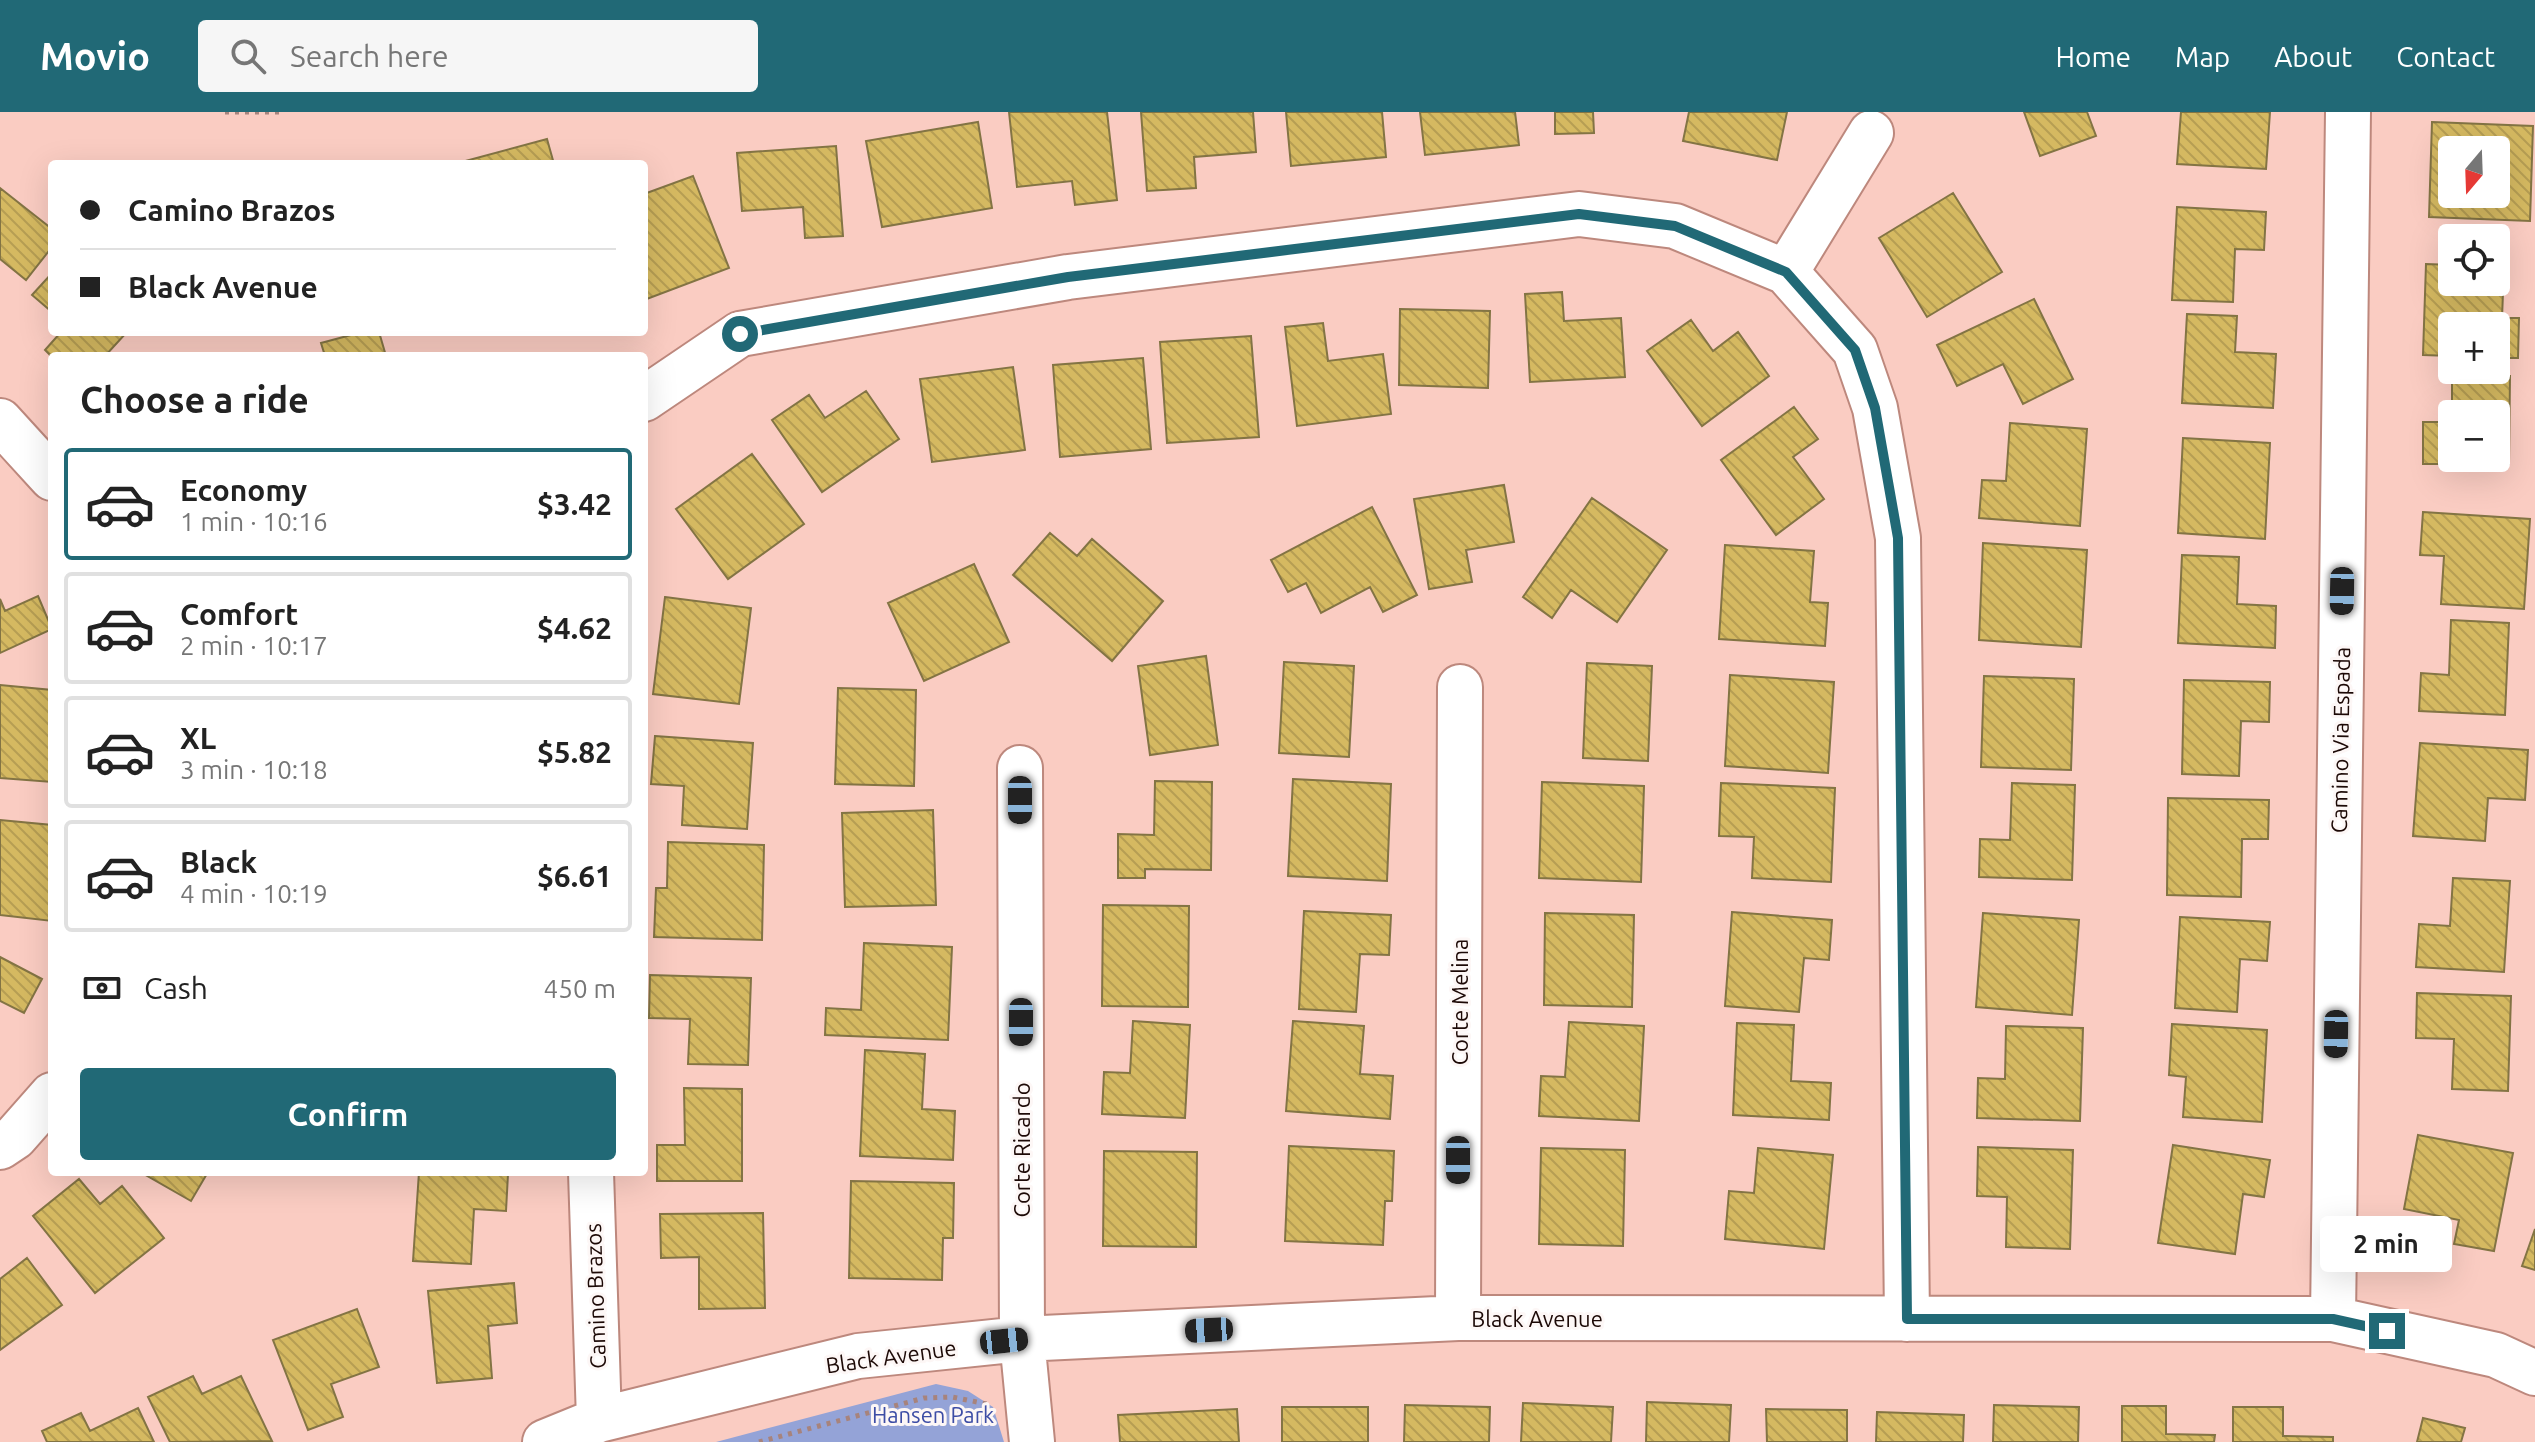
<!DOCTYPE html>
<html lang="en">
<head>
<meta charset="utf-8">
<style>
	body { margin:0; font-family:Ubuntu,sans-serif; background:#f6f6f6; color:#222; height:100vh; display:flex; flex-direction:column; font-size:30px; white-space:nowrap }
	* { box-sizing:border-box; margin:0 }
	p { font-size:26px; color:#767676 }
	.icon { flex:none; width:44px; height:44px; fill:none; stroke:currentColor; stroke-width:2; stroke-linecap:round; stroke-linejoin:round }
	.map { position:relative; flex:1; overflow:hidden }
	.side { position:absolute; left:48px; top:240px; width:600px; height:824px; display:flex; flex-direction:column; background:#fff; border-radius:8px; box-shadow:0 8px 32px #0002 }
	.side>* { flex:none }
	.guide { position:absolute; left:48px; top:48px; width:600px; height:176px; border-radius:8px; box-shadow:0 8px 32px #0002; display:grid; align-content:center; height:176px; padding:0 32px; background:#fff }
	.needle { width:52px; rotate:199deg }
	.fabs { position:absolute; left:2438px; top:24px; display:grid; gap:16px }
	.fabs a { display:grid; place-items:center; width:72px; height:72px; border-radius:8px; background:#fff; box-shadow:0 8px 32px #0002; font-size:40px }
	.end { position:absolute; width:36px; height:36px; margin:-18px; border:10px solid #216976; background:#fff; box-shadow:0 0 0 4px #fff }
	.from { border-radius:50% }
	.bubble { position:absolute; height:56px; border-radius:8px; background:#fff; box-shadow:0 8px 32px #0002; font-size:26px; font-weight:600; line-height:56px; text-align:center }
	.car { position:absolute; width:24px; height:48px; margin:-24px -12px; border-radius:10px; box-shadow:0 0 6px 2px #0007; background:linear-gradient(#222 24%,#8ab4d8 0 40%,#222 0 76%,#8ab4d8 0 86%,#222 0) }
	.guide b { display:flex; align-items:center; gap:28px; height:76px; font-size:30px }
	.guide b+b { border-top:2px solid #e0e0e0 }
	.guide i { width:20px; height:20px; background:#222 }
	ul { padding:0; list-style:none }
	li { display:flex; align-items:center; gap:24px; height:112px; margin:0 16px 12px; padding:0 16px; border:4px solid #e0e0e0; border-radius:8px }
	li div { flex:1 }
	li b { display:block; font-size:30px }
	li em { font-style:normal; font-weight:600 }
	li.active { border-color:#216976 }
	li>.icon { width:72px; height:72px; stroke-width:1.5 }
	h2 { padding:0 32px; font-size:36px; line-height:96px }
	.pay { display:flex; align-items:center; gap:20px; height:88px; padding:0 32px; font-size:30px }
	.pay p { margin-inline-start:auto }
	.cta { display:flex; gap:16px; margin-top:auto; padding:16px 32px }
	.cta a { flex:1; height:92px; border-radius:8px; background:#216976; color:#fff; font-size:32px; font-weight:600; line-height:92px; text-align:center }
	header { display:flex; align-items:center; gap:48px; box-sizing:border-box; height:112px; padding:0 40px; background:#216976; color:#fff }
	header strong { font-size:38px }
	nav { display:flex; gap:44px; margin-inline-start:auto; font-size:28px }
	.search { width:560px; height:72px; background:#f6f6f6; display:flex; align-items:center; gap:20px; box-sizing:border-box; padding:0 28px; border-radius:8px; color:#767676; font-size:30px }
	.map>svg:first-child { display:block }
	.green { fill:#94a3d7 }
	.building { fill:url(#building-back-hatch); stroke:#837444; stroke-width:2; fill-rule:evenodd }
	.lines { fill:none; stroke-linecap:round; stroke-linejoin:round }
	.minor-casing { stroke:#bd887d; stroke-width:48 }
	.path { stroke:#a7837c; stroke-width:5; stroke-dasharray:4 6; stroke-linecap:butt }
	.minor { stroke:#fff; stroke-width:44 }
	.route { stroke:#216976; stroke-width:10 }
	.labels { text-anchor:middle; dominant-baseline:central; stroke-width:6; stroke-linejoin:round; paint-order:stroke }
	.street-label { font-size:22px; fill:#1c0906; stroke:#fdf7f6 }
	.park-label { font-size:22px; fill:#3d4da5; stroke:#fdf7f6 }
</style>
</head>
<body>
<header>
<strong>Movio</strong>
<div class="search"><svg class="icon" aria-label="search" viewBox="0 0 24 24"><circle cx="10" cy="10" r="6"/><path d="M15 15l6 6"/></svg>Search here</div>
<nav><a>Home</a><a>Map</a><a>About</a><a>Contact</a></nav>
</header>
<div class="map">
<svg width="2535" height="1330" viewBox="0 0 2535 1330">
	<defs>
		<pattern id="building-back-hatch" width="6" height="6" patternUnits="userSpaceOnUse" patternTransform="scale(2)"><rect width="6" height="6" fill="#d5b961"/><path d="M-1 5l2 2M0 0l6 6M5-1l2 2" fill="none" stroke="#b69e53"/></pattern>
	</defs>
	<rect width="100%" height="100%" fill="#faccc2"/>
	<!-- green -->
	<path class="green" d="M 936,1272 L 968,1279 L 993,1295 L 1004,1330 L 716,1330 Z"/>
	<!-- building -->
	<path class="building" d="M 1009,0 L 1107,0 L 1117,88 L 1075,93 L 1072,69 L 1017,75 Z
		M 1141,0 L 1253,0 L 1256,40 L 1194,45 L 1196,76 L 1147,79 Z
		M 1286,0 L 1382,0 L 1386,45 L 1291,54 Z
		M 1420,0 L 1515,0 L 1519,33 L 1425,43 Z
		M 1555,0 L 1593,0 L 1594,21 L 1555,22 Z
		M 1689,0 L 1787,0 L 1777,48 L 1683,29 Z
		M 2024,0 L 2087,0 L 2096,24 L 2040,44 Z
		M 2181,0 L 2270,0 L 2266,57 L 2177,52 Z
		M 978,10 L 992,96 L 882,115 L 866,29 Z
		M 2432,10 L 2533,14 L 2530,109 L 2429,105 ZM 2452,38 L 2496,38 L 2496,82 L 2452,82 Z
		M 547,27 L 554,52 L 458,51 Z
		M 836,34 L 843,124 L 805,126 L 803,95 L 742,99 L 737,41 Z
		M 693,64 L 729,156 L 644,188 L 644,82 Z
		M 0,76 L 52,117 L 52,135 L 26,168 L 0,147 Z
		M 1953,81 L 2002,160 L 1927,205 L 1879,126 Z
		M 2177,95 L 2266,100 L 2264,138 L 2235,137 L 2233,190 L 2172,188 Z
		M 2426,152 L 2452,153 L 2452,170 L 2496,170 L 2496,155 L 2504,156 L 2502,206 L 2519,206 L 2518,246 L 2496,246 L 2496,214 L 2452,214 L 2452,244 L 2423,243 Z
		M 52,161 L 52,200 L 32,183 Z
		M 1562,180 L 1564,209 L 1621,206 L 1625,265 L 1530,270 L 1525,182 Z
		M 2034,187 L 2073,267 L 2023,292 L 2003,252 L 1957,274 L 1937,233 Z
		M 1400,197 L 1490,199 L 1488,276 L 1399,273 Z
		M 2187,202 L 2237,204 L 2235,240 L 2276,242 L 2273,296 L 2182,291 Z
		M 1691,208 L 1713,239 L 1738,220 L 1769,264 L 1702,314 L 1647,239 Z
		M 1323,211 L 1328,249 L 1383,242 L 1391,302 L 1297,314 L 1285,215 Z
		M 61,220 L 127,220 L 105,244 L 52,245 L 45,238 Z
		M 362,220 L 379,220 L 386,244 L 325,244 L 321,231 Z
		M 1251,224 L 1259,325 L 1167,331 L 1160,230 Z
		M 1143,246 L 1151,337 L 1060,345 L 1053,253 Z
		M 1013,255 L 1025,338 L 932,350 L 920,267 Z
		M 2452,263 L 2510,264 L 2509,352 L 2423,352 L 2423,310 L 2452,310 L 2452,346 L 2496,346 L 2496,302 L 2452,302 Z
		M 866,279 L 899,327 L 822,380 L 772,308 L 809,283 L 825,306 Z
		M 1794,295 L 1818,327 L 1793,345 L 1824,387 L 1776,423 L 1721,348 Z
		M 2010,311 L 2087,317 L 2080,414 L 1979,406 L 1982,368 L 2006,369 Z
		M 2183,326 L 2270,331 L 2265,427 L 2178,421 Z
		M 752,342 L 804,412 L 728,467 L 676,397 Z
		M 1504,373 L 1514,430 L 1466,438 L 1472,470 L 1429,477 L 1414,387 Z
		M 1592,386 L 1667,438 L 1617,510 L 1571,478 L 1552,506 L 1523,485 Z
		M 1372,395 L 1417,483 L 1383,500 L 1370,475 L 1321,501 L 1306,471 L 1288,480 L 1271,448 Z
		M 2423,400 L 2530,407 L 2524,497 L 2441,492 L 2444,444 L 2420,443 Z
		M 1050,421 L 1077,444 L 1092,427 L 1163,489 L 1112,549 L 1013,463 Z
		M 1983,431 L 2087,438 L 2081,535 L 1979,528 Z
		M 1725,433 L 1814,439 L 1810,490 L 1828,491 L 1825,534 L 1719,527 Z
		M 2182,443 L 2239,445 L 2237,492 L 2276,494 L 2275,536 L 2178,531 Z
		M 974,452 L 1009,530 L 924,569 L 888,491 Z
		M 38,484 L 52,517 L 0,541 L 0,487 L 5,499 Z
		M 665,485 L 751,496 L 739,592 L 653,582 Z
		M 2451,508 L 2509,511 L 2505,603 L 2419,599 L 2421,561 L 2449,563 Z
		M 1206,544 L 1218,633 L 1150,643 L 1138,554 Z
		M 1284,550 L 1354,554 L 1349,645 L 1279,641 Z
		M 1587,551 L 1652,554 L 1648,649 L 1583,646 Z
		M 1730,563 L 1834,570 L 1828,661 L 1725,654 Z
		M 1984,564 L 2074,567 L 2071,658 L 1981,655 Z
		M 2184,568 L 2270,570 L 2269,610 L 2241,609 L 2239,664 L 2182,662 Z
		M 0,573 L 52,578 L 52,670 L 0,666 Z
		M 838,576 L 916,578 L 914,674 L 835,672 Z
		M 655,624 L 753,631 L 747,717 L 682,713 L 684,674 L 651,672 Z
		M 2420,631 L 2528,638 L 2525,688 L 2488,686 L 2485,729 L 2413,724 Z
		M 1293,667 L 1391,672 L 1387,769 L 1288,764 Z
		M 1155,669 L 1212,670 L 1211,758 L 1145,757 L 1145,766 L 1118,766 L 1118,722 L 1154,723 Z
		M 1542,670 L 1644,674 L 1641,770 L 1539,766 Z
		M 1721,671 L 1835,676 L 1831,770 L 1752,766 L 1754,725 L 1719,724 Z
		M 2012,671 L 2075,673 L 2072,768 L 1979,765 L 1980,727 L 2010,728 Z
		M 2168,686 L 2269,688 L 2268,727 L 2242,727 L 2241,785 L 2167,783 Z
		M 933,698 L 936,793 L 845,795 L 842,701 Z
		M 0,708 L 52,713 L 52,809 L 0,803 Z
		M 668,730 L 764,733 L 762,828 L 654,825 L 656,776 L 667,776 Z
		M 2453,766 L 2510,769 L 2504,860 L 2416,855 L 2419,812 L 2450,814 Z
		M 1103,793 L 1189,794 L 1188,895 L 1102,894 Z
		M 1304,799 L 1391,803 L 1389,843 L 1360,842 L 1356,900 L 1299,897 Z
		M 1732,800 L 1832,808 L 1829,848 L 1804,846 L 1799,900 L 1725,894 Z
		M 1545,801 L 1634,803 L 1632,895 L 1544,893 Z
		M 1983,801 L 2079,808 L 2072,903 L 1976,895 Z
		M 2180,805 L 2270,810 L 2267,849 L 2240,847 L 2237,900 L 2175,896 Z
		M 864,831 L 952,835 L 948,928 L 825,923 L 826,896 L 861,898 Z
		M 0,845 L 42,867 L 24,901 L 0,889 Z
		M 650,863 L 751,866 L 748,953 L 688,952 L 690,907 L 649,906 Z
		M 2417,881 L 2511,884 L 2508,979 L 2452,977 L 2454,927 L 2416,926 Z
		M 1133,909 L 1190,913 L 1185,1006 L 1102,1002 L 1104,960 L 1130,961 Z
		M 1293,909 L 1364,914 L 1360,962 L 1393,964 L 1390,1007 L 1286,999 Z
		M 1569,910 L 1644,914 L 1639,1009 L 1539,1004 L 1541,964 L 1565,965 Z
		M 1737,911 L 1794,913 L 1791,969 L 1831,971 L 1829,1008 L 1733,1003 Z
		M 2172,912 L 2267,918 L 2262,1010 L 2183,1005 L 2186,965 L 2169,963 Z
		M 2006,914 L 2083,916 L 2080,1009 L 1977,1006 L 1978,966 L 2005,967 Z
		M 865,938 L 925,942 L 922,997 L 955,999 L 953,1048 L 860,1044 Z
		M 684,976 L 742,977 L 742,1069 L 657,1069 L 657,1033 L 685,1033 Z
		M 2418,1023 L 2513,1041 L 2494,1139 L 2454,1132 L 2459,1108 L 2404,1097 Z
		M 2173,1033 L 2270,1048 L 2264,1085 L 2243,1082 L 2235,1142 L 2158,1131 Z
		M 1289,1034 L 1394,1039 L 1392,1089 L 1385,1089 L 1383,1133 L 1285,1129 Z
		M 1978,1035 L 2073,1038 L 2070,1137 L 2006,1135 L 2007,1085 L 1977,1084 Z
		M 1541,1036 L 1625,1038 L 1623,1134 L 1539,1132 Z
		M 1758,1036 L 1833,1043 L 1824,1137 L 1725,1127 L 1729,1079 L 1754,1081 Z
		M 1104,1039 L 1197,1040 L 1196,1135 L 1103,1134 Z
		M 145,1060 L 208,1060 L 191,1089 L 144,1062 Z
		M 419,1060 L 508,1062 L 506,1099 L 474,1097 L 471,1152 L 413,1149 Z
		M 79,1067 L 100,1092 L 122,1074 L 164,1126 L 95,1181 L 33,1104 Z
		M 851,1069 L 954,1071 L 953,1126 L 943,1126 L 942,1168 L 849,1166 Z
		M 763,1101 L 765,1196 L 699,1197 L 699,1145 L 661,1146 L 660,1102 Z
		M 2535,1117 L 2535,1158 L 2522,1154 Z
		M 27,1146 L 62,1193 L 0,1238 L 0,1167 Z
		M 514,1171 L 517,1211 L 488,1214 L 492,1266 L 437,1271 L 428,1179 Z
		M 357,1197 L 379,1255 L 331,1272 L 343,1305 L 308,1318 L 273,1228 Z
		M 193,1264 L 202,1282 L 241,1264 L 272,1329 L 170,1330 L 148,1285 Z
		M 1647,1290 L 1731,1293 L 1729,1330 L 1646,1330 Z
		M 1523,1291 L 1613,1295 L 1611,1330 L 1521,1330 Z
		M 1405,1293 L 1490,1295 L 1489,1330 L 1404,1330 Z
		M 1994,1293 L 2079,1295 L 2078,1330 L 1993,1330 Z
		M 2122,1294 L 2166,1294 L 2166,1322 L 2215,1323 L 2214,1330 L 2122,1330 Z
		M 1282,1295 L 1368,1295 L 1368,1330 L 1282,1330 Z
		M 2233,1295 L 2283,1295 L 2283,1324 L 2333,1325 L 2333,1330 L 2233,1330 Z
		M 138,1296 L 154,1330 L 47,1330 L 42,1319 L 81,1301 L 90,1319 Z
		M 1237,1297 L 1239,1330 L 1120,1330 L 1118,1303 Z
		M 1766,1297 L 1847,1298 L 1847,1330 L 1767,1330 Z
		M 1877,1300 L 1964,1303 L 1963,1330 L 1876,1330 Z
		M 2423,1306 L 2465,1316 L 2461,1330 L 2417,1330 Z"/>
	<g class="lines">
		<defs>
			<path id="minor" d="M 1786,160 L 1871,21
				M 644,287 L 740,222 L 1068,165 L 1579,102 L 1675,114 L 1786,160 L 1855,238 L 1875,296 L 1898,426 L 1907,1207
				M 0,309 L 52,366
				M 1020,656 L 1022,1227 L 1032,1330
				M 0,1035 L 15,1025 L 52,983
				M 591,1060 L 599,1308
				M 1458,1206 L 1460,575
				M 2333,1207 L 2348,0
				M 545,1330 L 599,1308 L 858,1244 L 1022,1227 L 1458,1206 L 2333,1207 L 2496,1243 L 2535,1261"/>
		</defs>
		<!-- minor casing -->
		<use href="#minor" class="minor-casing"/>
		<!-- path -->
		<path class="path" d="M 225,0 L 284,0
			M 759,1330 L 924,1286 L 952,1285 L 987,1292"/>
		<!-- minor -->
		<use href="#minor" class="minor"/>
	</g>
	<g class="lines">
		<!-- route -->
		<path class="route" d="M 740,222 L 1068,165 L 1579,102 L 1675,114 L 1786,160 L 1855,238 L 1875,296 L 1898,426 L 1907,1207 L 2333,1207 L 2387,1219"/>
	</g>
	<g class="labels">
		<!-- street labels -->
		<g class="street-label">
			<text transform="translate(2340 628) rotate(-89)">Camino Via Espada</text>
			<text transform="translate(1459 890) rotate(-90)">Corte Melina</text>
			<text transform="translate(1021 1038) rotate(-90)">Corte Ricardo</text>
			<text transform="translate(595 1184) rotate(-92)">Camino Brazos</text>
			<text x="1537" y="1206">Black Avenue</text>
			<text transform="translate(891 1244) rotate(-8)">Black Avenue</text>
		</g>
		<!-- park labels -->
		<g class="park-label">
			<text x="933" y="1302">Hansen Park</text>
		</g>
	</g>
</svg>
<div class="fabs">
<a><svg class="needle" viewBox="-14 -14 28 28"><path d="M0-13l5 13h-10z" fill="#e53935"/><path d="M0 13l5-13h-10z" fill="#767676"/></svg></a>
<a><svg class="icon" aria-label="locate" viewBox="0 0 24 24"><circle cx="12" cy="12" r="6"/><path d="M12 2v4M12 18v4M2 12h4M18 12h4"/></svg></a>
<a>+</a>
<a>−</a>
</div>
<i class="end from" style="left:740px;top:222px"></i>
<i class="end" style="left:2387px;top:1219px"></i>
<div class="bubble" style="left:2320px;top:1104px;width:132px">2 min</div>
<i class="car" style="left:2342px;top:479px;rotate:181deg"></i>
<i class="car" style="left:1020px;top:688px;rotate:180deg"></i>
<i class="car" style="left:1021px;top:910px;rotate:180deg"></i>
<i class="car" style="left:2336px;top:922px;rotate:181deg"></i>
<i class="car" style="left:1458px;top:1048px;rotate:180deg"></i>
<i class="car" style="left:1209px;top:1218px;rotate:267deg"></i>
<i class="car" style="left:1004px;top:1229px;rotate:84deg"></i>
<div class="guide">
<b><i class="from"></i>Camino Brazos</b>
<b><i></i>Black Avenue</b>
</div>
<section class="side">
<h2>Choose a ride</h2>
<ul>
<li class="active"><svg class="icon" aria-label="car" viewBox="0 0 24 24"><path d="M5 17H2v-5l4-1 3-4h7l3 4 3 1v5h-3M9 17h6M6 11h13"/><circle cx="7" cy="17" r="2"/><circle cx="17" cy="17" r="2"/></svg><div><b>Economy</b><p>1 min · 10:16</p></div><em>$3.42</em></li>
<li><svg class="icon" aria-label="car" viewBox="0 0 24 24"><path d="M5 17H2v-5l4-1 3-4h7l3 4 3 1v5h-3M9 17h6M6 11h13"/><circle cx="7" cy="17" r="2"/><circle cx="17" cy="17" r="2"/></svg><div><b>Comfort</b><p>2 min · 10:17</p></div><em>$4.62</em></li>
<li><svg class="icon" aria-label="car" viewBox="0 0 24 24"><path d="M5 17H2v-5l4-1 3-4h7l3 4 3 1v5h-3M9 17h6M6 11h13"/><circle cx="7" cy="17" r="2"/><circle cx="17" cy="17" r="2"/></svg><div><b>XL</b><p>3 min · 10:18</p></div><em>$5.82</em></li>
<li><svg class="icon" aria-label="car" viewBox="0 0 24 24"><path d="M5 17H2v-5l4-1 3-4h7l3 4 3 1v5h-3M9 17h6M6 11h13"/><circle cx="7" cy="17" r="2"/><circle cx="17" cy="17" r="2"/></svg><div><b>Black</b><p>4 min · 10:19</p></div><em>$6.61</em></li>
</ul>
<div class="pay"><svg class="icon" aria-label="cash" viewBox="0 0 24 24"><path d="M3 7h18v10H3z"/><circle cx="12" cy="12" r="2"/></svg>Cash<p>450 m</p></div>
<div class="cta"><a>Confirm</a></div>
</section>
</div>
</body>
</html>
